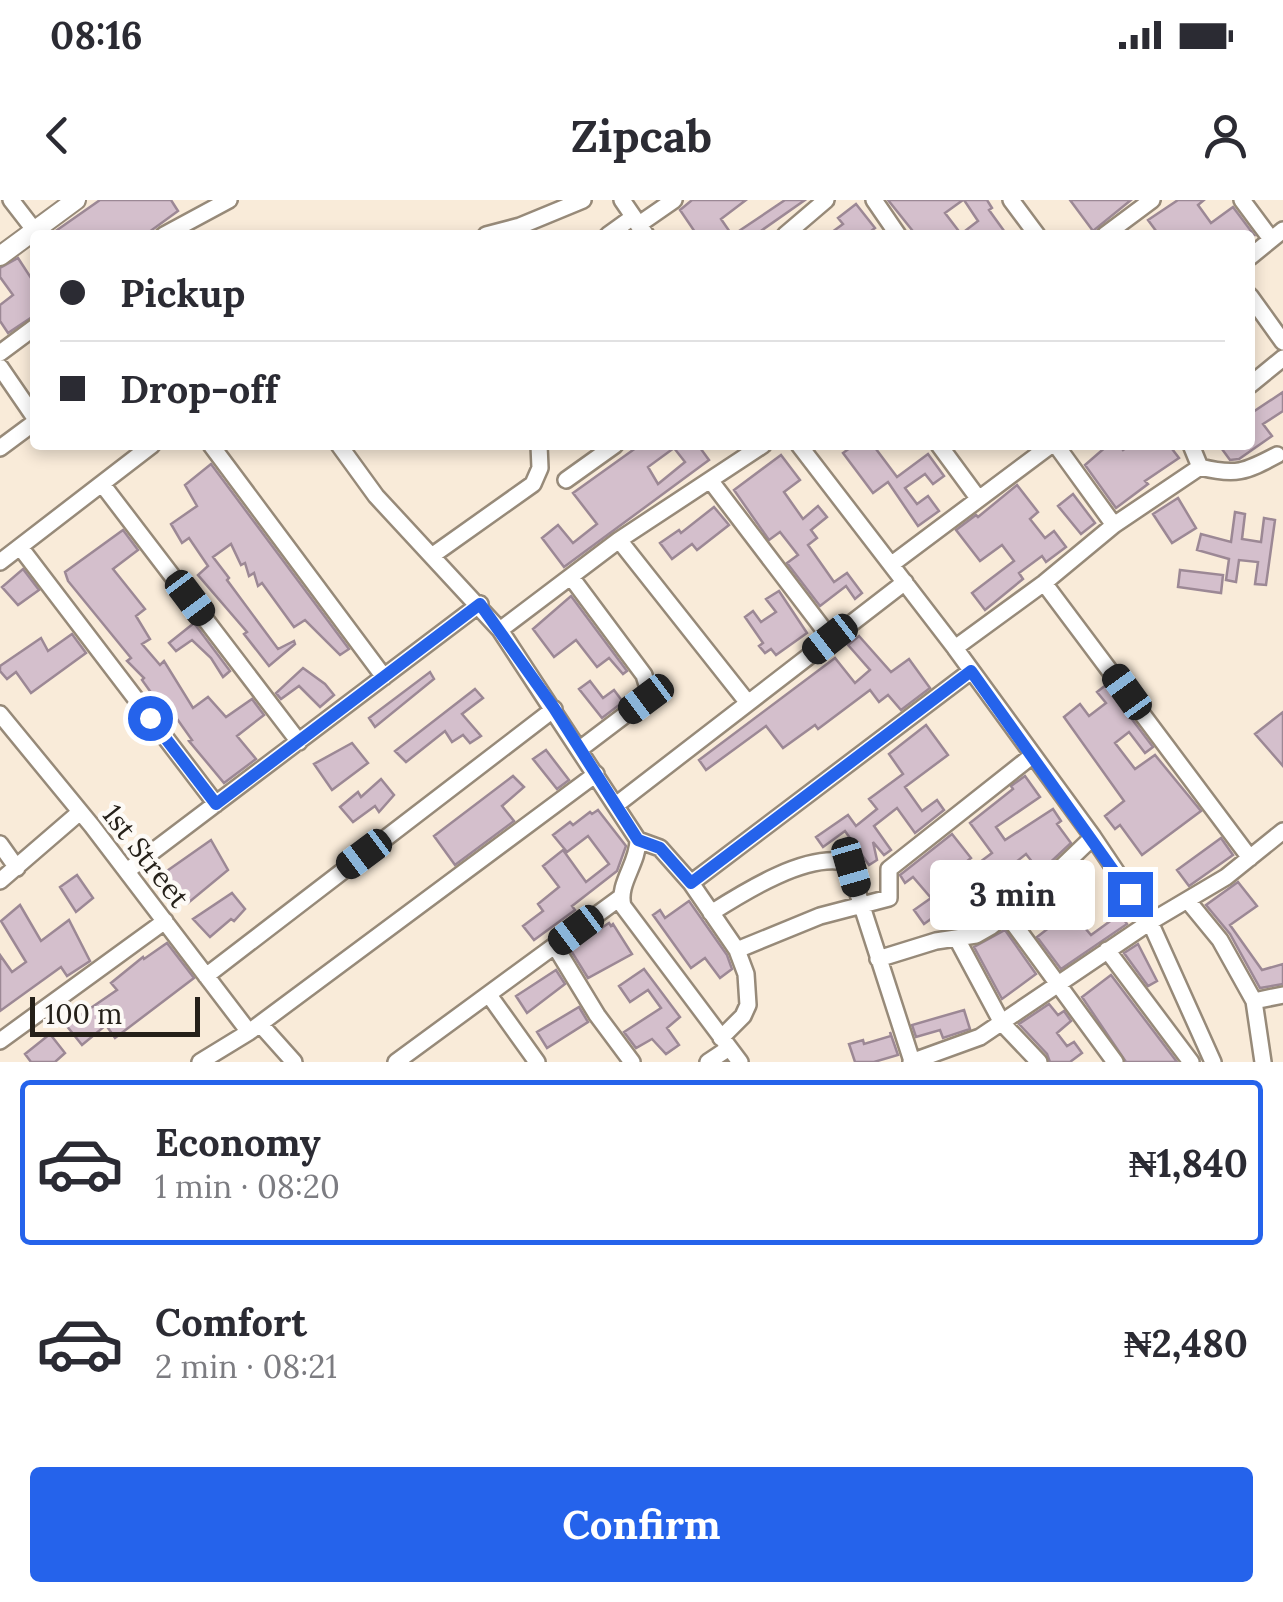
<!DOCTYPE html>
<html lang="en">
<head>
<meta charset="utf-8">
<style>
	body { margin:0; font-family:Lora,serif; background:#f2f2f3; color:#2b2b33; height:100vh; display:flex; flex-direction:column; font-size:38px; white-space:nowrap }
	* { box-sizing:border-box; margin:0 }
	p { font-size:32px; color:#7c7c81 }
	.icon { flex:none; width:55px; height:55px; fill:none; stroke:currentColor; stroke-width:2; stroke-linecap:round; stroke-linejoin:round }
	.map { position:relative; height:862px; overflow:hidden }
	.details { display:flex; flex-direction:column; background:#fff; flex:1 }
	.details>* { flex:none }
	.guide { position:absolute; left:30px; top:30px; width:1225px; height:220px; border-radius:10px; box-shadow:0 5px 15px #0003; display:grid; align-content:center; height:220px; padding:0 30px; background:#fff }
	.scale { position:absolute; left:30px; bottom:25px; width:170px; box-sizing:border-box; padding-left:10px; border:5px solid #252019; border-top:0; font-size:28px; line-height:35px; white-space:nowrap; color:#252019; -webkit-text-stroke:8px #fdfaf6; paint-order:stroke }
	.end { position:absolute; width:45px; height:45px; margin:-22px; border:12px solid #2563eb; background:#fff; box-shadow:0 0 0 5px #fff }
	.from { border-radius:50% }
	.bubble { position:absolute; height:70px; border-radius:10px; background:#fff; box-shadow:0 5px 15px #0003; font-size:32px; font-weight:700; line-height:70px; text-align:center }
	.car { position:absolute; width:30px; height:60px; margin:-30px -15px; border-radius:12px; box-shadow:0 0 8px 2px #0007; background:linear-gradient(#222 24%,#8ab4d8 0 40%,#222 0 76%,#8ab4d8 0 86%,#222 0) }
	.guide b { display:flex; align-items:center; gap:35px; height:95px; font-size:38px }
	.guide b+b { border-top:2px solid #e1e1e2 }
	.guide i { width:25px; height:25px; background:#2b2b33 }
	ul { padding:18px 0 0; list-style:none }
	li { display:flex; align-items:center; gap:30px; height:165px; margin:0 20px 15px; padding:0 10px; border:5px solid transparent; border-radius:10px }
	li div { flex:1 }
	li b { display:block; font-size:38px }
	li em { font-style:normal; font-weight:700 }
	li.on { border-color:#2563eb }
	li>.icon { width:90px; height:90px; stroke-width:1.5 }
	.button { display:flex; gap:20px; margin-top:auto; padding:20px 30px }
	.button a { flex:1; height:115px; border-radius:10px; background:#2563eb; color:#fff; font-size:40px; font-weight:700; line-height:115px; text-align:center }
	.status { display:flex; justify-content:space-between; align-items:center; height:70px; padding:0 50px; background:#fff; direction:ltr }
	.status svg { height:28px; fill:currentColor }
	header { display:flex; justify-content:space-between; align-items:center; height:130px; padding:0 30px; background:#fff; font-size:45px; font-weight:700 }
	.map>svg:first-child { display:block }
	.building { fill:#d4bfcc; stroke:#9c8895; stroke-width:2.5; fill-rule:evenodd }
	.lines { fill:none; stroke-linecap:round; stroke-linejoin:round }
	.minor-casing { stroke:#978a79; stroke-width:20 }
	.major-casing { stroke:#978a79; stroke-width:22 }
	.minor { stroke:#fff; stroke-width:15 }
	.major { stroke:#fff; stroke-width:18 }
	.route { stroke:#2563eb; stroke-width:12 }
	.labels { text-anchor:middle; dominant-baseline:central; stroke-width:9; stroke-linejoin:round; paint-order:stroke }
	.street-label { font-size:28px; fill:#252019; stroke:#fdfaf6 }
</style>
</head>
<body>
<div class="status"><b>08:16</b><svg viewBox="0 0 49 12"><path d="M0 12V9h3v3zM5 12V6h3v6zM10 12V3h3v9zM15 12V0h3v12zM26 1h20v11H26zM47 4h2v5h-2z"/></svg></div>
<header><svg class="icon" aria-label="back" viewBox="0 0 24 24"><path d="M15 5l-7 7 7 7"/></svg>Zipcab<svg class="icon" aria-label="person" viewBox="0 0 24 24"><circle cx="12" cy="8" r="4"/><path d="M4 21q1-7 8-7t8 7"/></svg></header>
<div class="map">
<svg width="1283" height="862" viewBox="0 0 1283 862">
	<rect width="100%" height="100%" fill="#f9ebd9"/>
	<!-- building -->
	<path class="building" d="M 100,0 L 171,0 L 178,11 L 145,35 L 50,35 Z
		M 692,0 L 746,0 L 721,19 L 732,35 L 697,35 L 680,10 Z
		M 785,0 L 805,0 L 755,35 L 733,35 Z
		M 888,0 L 963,0 L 945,13 L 961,34 L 978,21 L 964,0 L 987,0 L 992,8 L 989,10 L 1007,35 L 916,35 Z
		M 1070,0 L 1131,0 L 1093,31 Z
		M 1178,0 L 1204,0 L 1198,5 L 1211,23 L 1233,7 L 1254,35 L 1159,35 L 1148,20 Z
		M 856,4 L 875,28 L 866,35 L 828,35 L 843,24 L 838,18 Z
		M 18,58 L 35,84 L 35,115 L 8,133 L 0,121 L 0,105 L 13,95 L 0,77 L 0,68 Z
		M 1283,192 L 1283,211 L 1263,224 L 1272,236 L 1239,259 L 1230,260 L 1219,245 L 1250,245 L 1250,214 Z
		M 640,245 L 698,245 L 709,260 L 564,367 L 542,338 L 558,325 L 573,343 L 597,324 L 573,293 ZM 674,248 L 685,262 L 658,284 L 648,267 Z
		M 854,245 L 873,245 L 897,277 L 928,254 L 944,276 L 933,284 L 925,274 L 905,288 L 917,304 L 928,296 L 939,311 L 918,326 L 888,282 L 873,293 L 843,253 Z
		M 1108,245 L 1119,245 L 1123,250 L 1130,245 L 1169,245 L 1179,258 L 1145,281 L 1148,284 L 1116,308 L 1085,265 Z
		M 781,255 L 800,280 L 784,292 L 803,319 L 818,306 L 827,317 L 811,330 L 817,338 L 808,345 L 834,382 L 847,373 L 862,393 L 855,399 L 846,386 L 820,406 L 787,363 L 798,355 L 780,332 L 769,340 L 734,290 Z
		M 211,264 L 349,449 L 340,455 L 305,420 L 294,427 L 262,383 L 258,386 L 254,373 L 249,376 L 245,363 L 241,365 L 231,344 L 213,357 L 229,378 L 227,380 L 278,449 L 294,441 L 295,444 L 269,466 L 244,434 L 247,432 L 198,375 L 208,366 L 189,338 L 182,343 L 171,324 L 197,306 L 185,285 Z
		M 1017,285 L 1038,312 L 1030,319 L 1045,338 L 1054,331 L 1066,347 L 1046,362 L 1042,356 L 1019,373 L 1023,379 L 985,410 L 972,393 L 1014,361 L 1002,345 L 980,361 L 956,330 L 976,315 L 978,317 Z
		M 1073,294 L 1095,323 L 1081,334 L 1058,306 Z
		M 1178,298 L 1196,328 L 1172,343 L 1153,314 Z
		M 714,307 L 729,325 L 697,350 L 692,344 L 672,359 L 660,343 L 679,330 L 681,333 Z
		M 1235,312 L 1245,314 L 1242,339 L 1261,342 L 1264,318 L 1275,320 L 1266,385 L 1255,384 L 1258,362 L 1239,360 L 1236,382 L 1226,380 L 1229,359 L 1197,350 L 1201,334 L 1231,342 Z
		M 123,330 L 138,350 L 113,369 L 145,409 L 136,416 L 150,439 L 142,444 L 160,465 L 164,461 L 193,508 L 208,497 L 226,517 L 252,499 L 264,515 L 237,536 L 256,559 L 224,583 L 189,541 L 192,540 L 175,516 L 170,519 L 142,480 L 144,478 L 127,461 L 131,458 L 68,381 L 65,372 Z
		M 23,369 L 39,390 L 18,405 L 2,387 Z
		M 1180,370 L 1223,375 L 1221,393 L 1178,387 Z
		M 779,391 L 807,433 L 776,455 L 771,449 L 765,453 L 759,446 L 763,443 L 745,417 L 753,411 L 761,422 L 776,412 L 766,399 Z
		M 571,396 L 627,471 L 623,474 L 609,458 L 597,467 L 576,440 L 554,457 L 533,429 Z
		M 194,423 L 230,471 L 223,477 L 211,458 L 192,440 L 176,451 L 169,443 Z
		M 72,434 L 86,453 L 31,493 L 16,472 L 7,479 L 0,471 L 0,466 L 41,438 L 48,451 Z
		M 859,436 L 891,472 L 909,459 L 930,488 L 901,510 L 888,495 L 879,502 L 870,490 L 818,529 L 815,525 L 783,548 L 766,526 L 706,570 L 699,560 L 835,458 L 855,483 L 870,470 L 848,445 Z
		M 303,468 L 325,484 L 334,495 L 320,507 L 299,486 L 281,499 L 276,493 Z
		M 430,472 L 434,479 L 375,527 L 369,518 Z
		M 590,481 L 603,498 L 614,490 L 623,502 L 602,518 L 579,489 Z
		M 1106,485 L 1153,547 L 1145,553 L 1129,532 L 1115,543 L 1135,569 L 1155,555 L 1201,611 L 1142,655 L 1120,625 L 1115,629 L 1105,616 L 1124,601 L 1064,517 L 1080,504 L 1089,516 L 1106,503 L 1097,492 Z
		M 475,489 L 483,498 L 462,514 L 481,536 L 470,543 L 463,535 L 452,542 L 445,531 L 406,562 L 395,551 Z
		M 1283,512 L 1283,566 L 1255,534 Z
		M 926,525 L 948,555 L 905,587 L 922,611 L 937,600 L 944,610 L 915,633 L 897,608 L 874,626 L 891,650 L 884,655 L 873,642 L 877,660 L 869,665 L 845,631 L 823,647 L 816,637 L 848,615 L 856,626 L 877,609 L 869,599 L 903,574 L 889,554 Z
		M 352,543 L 368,563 L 332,590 L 314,564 Z
		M 546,550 L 569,580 L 557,589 L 533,559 Z
		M 513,576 L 524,587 L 502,606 L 514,621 L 455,665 L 434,636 Z
		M 1025,576 L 1040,597 L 996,627 L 1005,640 L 1053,609 L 1061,621 L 1057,624 L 1071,643 L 1040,672 L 1026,654 L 1006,670 L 1017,685 L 961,726 L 954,727 L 942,711 L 924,724 L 914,710 L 931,698 L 913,677 L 905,683 L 900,675 L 952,634 L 971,658 L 956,670 L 960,675 L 950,687 L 961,702 L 987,684 L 992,678 L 980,662 L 992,653 L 970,623 L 1013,589 L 1011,586 Z
		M 381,579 L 394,595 L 379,612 L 375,606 L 353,622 L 340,607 L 358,592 L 361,597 Z
		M 598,610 L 626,646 L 617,671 L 572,706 L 575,710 L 534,740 L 523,726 L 543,711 L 538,704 L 559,687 L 543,666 L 563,650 L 586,682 L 609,664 L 588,636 L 567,652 L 553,635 L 570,622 L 573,625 L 590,612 L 592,614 Z
		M 1221,638 L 1233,655 L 1189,686 L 1177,670 Z
		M 211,640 L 228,670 L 188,703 L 164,673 Z
		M 77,675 L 93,698 L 76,712 L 60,687 Z
		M 1238,682 L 1257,706 L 1230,725 L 1262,770 L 1283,764 L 1283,784 L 1260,788 L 1230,734 L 1206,705 Z
		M 232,693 L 245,709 L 234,721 L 231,719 L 210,737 L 193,719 Z
		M 689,701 L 727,755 L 732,769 L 720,778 L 705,758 L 691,768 L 653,715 L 660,710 L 665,718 Z
		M 20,705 L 41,741 L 69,720 L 90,761 L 67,776 L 61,767 L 0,811 L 0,755 L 12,772 L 26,762 L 1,721 Z
		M 1068,708 L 1091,735 L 1120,714 L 1127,724 L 1061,769 L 1037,737 L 1050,727 L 1047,723 Z
		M 609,723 L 611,726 L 613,724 L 632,754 L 588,778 L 570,749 Z
		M 1005,730 L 1036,774 L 1002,799 L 974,747 Z
		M 167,743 L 194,778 L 115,838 L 106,825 L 82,845 L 66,825 L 117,790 L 111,783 L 143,757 L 144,759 Z
		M 1138,744 L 1157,781 L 1148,786 L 1124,753 Z
		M 644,769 L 680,817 L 667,828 L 679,845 L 666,854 L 652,839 L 636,848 L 624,832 L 661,808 L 648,790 L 630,802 L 619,786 Z
		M 556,770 L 565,784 L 527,813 L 516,796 Z
		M 1111,775 L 1177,862 L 1126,862 L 1082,797 Z
		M 1049,804 L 1058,815 L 1064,811 L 1071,821 L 1057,833 L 1067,846 L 1074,842 L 1082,853 L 1070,862 L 1050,862 L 1047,854 L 1019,824 Z
		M 579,807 L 588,822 L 547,848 L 537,832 Z
		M 964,810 L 970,829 L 943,838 L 940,830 L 916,837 L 912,825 Z
		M 890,832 L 898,855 L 874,862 L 855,862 L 849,844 L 863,840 L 864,844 L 891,836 Z
		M 50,834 L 65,853 L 55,862 L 31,862 L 25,854 Z"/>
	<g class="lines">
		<defs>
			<path id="minor" d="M 11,0 L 35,31
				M 622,0 L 646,35
				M 874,0 L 898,35
				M 1011,0 L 1037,35
				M 1242,0 L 1271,39
				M 638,25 L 674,0
				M 164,35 L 229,0
				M 486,35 L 520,26 L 583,0
				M 608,35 L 633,17
				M 785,35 L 826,0
				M 1105,35 L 1152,0
				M 1250,57 L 1283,30
				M 1250,96 L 1283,142
				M 0,153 L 35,127
				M 0,167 L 35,218
				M 1250,185 L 1283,158
				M 211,245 L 384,477
				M 339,245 L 376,296 L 500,430
				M 799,245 L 955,448 L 1093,637 L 1150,722 L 1213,862
				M 939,245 L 978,298
				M 1056,245 L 1114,325
				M 0,248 L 35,222
				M 1200,267 C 1236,276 1245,272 1277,255
				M 566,280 L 615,245
				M 710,280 L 831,439
				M 102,284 L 299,542
				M 619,340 L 748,503
				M 20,347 L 216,604
				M 433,355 L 533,284 L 540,268 L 539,245
				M 0,362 L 152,245
				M 892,364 L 1051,245
				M 571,377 L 644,475 L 649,491 L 646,499 L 580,549
				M 1044,383 L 1250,658
				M 955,448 L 1044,383 L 1114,325 L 1200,267 L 1191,245
				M 0,514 L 92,626 L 249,832
				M 616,605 L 905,382
				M 638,640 L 660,648 L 691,683 L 737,750 L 746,774 L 748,805 L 743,816 L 721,838
				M 0,644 L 17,668
				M 127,671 L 480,404
				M 0,681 L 80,612
				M 691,683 L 971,471
				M 1188,701 L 1220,740 L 1254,801 L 1263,862
				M 711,713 C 744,692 809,651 848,663 L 912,861
				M 1008,716 L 1115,862
				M 957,739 L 1002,823 L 1039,862
				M 555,746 L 597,815 L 632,862
				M 737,750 L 820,716 L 889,698 L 889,669 L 1033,555
				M 1107,750 L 1191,862
				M 878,759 L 936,741 L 976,735 L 990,727 L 1043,685 L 1093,637
				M 206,776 L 554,509
				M 489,795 L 537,862
				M 1254,801 L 1283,795
				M 260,824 L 294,862
				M 0,841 L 165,721
				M 200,862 L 249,832 L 596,574
				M 396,862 L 621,697
				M 708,862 L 729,848
				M 740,862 L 623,706 C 617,684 638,664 638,640 L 500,430 L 619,340 L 763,245
				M 911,862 L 980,837 L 1150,722 L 1226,677 L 1283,631"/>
			<path id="major" d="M 0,56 L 76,0"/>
		</defs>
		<!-- minor casing -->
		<use href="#minor" class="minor-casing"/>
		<!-- major casing -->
		<use href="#major" class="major-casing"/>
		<!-- minor -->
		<use href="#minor" class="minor"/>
		<!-- major -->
		<use href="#major" class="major"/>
	</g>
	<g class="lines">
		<!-- route -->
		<path class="route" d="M 150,518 L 216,604 L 480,404 L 554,508 L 638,640 L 660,648 L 691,683 L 971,471 L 1130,694"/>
	</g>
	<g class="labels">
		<!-- street labels -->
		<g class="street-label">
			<text transform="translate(146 656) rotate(52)">1st Street</text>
		</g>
	</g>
</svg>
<div class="scale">100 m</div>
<i class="end from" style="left:150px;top:518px"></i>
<i class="end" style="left:1130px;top:694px"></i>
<div class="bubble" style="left:930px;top:660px;width:165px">3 min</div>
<i class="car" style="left:190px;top:398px;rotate:143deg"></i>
<i class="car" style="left:830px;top:439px;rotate:232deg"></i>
<i class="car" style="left:1127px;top:492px;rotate:324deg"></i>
<i class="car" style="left:646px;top:499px;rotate:233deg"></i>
<i class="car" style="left:364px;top:654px;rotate:233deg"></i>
<i class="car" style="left:851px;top:667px;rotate:164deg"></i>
<i class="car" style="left:576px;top:730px;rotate:233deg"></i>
<div class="guide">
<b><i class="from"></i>Pickup</b>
<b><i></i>Drop-off</b>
</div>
</div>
<section class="details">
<ul>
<li class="on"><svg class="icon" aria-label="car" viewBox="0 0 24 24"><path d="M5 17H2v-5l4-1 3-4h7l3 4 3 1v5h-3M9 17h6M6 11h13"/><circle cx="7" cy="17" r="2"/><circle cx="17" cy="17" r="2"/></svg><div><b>Economy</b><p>1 min · 08:20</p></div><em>₦1,840</em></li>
<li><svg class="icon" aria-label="car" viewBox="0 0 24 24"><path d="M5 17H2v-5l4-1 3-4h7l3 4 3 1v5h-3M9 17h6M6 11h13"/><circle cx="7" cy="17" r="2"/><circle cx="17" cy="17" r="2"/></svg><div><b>Comfort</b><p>2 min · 08:21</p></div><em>₦2,480</em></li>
</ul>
<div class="button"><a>Confirm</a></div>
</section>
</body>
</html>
